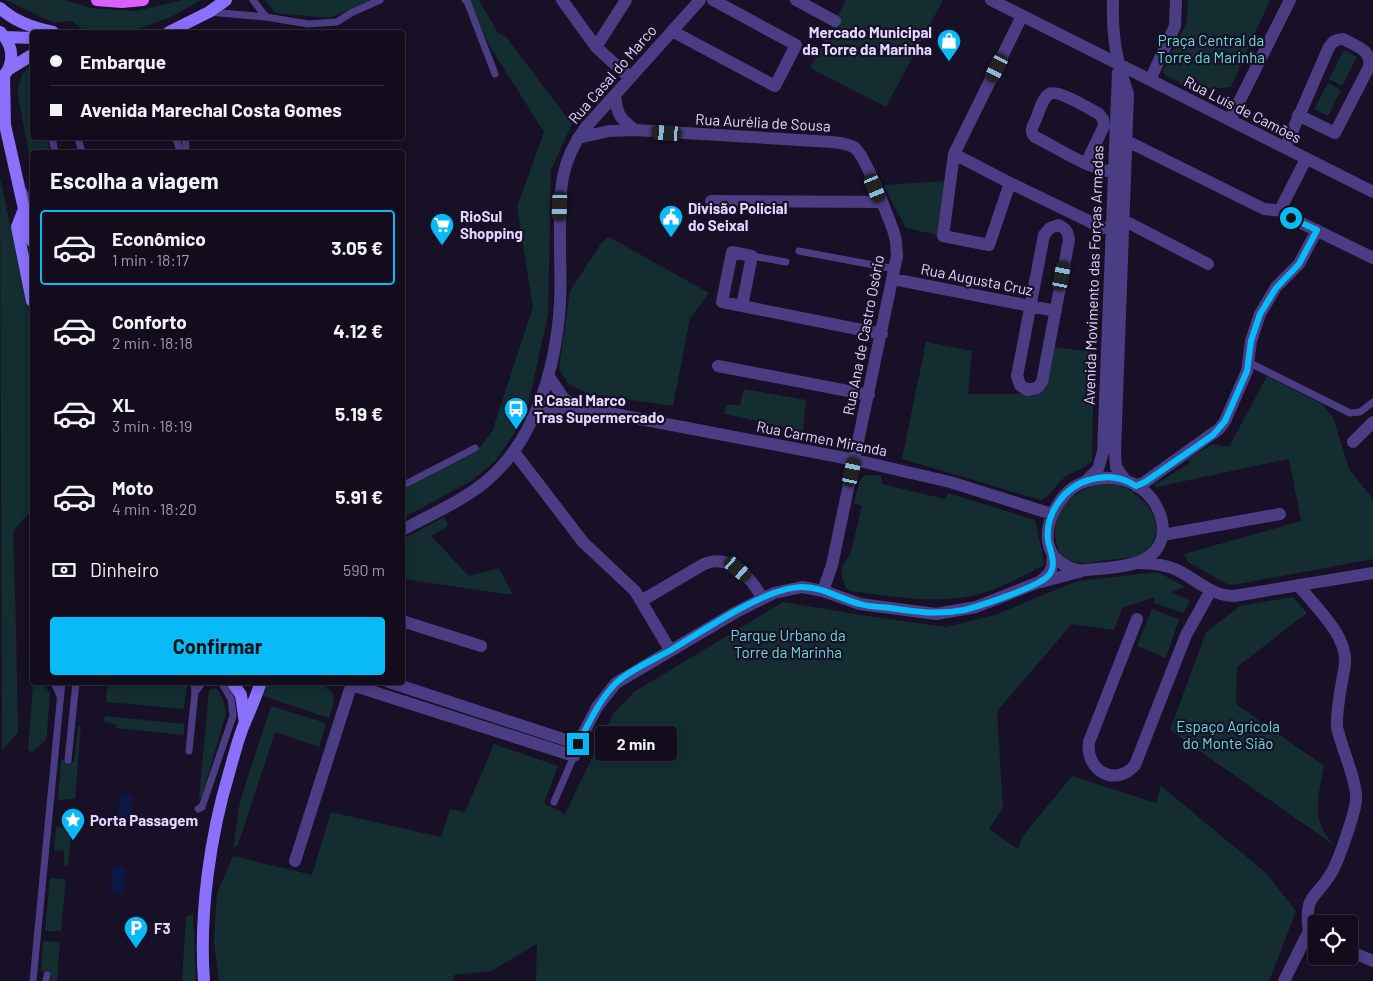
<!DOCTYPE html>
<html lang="pt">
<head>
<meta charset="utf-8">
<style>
	body { margin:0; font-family:Barlow,sans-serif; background:#1b1526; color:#f1f3f6; height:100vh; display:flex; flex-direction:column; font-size:19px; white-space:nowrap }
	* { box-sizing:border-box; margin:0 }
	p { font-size:16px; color:#9c9ba4 }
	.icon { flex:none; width:28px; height:28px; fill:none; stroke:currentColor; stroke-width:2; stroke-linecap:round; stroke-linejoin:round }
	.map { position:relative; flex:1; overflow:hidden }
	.details { position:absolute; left:30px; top:150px; width:375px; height:535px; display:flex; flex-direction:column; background:#120c1d; border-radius:5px; box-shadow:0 2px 12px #0003,0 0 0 1px #312c3b }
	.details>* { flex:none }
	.banner { position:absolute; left:30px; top:30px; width:375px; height:110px; border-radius:5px; box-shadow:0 2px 12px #0003,0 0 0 1px #312c3b; display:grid; align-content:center; height:110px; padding:0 20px; background:#120c1d }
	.tools { position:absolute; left:1308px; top:915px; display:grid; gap:10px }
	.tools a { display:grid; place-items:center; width:50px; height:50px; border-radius:5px; background:#120c1d; box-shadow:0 2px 12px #0003,0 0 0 1px #312c3b; font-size:25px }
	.end { position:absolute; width:22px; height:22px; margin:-11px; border:6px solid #09baf8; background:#111; box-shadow:0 0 0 2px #111 }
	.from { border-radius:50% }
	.bubble { position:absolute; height:35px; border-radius:5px; background:#120c1d; box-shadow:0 2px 12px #0003,0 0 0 1px #312c3b; font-size:16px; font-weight:700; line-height:35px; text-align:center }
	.car { position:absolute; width:15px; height:30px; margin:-15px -8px; border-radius:6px; box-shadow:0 0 4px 1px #0007; background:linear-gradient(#222 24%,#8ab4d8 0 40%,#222 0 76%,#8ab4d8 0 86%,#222 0) }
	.banner b { display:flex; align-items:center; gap:18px; height:48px; font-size:19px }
	.banner b+b { border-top:1px solid #312c3b }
	.banner i { width:12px; height:12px; background:#f1f3f6 }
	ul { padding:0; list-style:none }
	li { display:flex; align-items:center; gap:15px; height:75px; margin:0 10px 8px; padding:0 10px; border:2px solid transparent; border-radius:5px }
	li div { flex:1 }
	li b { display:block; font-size:19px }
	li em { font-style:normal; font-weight:700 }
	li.active { border-color:#09baf8 }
	li>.icon { width:45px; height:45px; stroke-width:1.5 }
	h2 { padding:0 20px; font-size:22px; line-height:60px }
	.pay { display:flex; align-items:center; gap:12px; height:55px; padding:0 20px; font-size:19px }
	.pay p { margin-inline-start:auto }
	.button { display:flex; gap:10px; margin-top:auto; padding:10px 20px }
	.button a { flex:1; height:58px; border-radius:5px; background:#09baf8; color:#111; font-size:20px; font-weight:700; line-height:58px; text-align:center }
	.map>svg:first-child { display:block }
	.green { fill:#132d31 }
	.water { fill:#0c1744 }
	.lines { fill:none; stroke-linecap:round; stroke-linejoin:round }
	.lane { stroke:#4b3d84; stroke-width:7 }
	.street { stroke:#4b3d84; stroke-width:12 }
	.secondary { stroke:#8a71fb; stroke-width:12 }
	.primary { stroke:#d961fb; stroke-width:12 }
	.route { stroke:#09baf8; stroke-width:6 }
	.labels { text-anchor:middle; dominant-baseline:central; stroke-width:4.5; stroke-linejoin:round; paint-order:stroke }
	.poi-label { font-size:15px; font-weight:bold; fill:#e2d7fe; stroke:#181027; text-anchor:start }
	.park-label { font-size:15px; fill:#64ddd2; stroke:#181027 }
	.street-label { font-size:15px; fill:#e2d7fe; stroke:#181027 }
</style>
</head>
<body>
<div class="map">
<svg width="1373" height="981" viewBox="0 0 1373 981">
	<rect width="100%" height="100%" fill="#181027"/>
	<!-- green -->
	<path class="green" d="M 6,0 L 65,0 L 91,8 L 136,11 L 182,0 L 201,0 L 173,16 L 131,32 L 91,32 L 82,29 L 71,21 L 54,23 Z
		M 265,0 L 374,0 L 329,18 L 275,13 Z
		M 469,0 L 479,0 L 498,33 L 506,37 L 572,124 L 551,170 L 548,315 L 528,405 L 520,425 L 496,460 L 473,480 L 403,518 L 403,490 L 479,448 L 492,432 L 533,307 L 517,207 L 544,132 L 490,47 Z
		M 846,0 L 943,0 L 886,107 L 810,68 Z
		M 1188,0 L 1270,0 L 1231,87 L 1194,90 L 1165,75 L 1163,71 L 1187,21 Z
		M 1344,50 L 1357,57 L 1342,86 L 1329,79 Z
		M 32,65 L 32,138 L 47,138 L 50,152 L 32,152 L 32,171 L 18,95 C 18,82 21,72 32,65 Z
		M 1328,83 L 1341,90 L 1328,116 L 1314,109 Z
		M 0,178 L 32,326 L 32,510 L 13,531 L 16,627 L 18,733 L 2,750 Z
		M 946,181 L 938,235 L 906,228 L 883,185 Z
		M 609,237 L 709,293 L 690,318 L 673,406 L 599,395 L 593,396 L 568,384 L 559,368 L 570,291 L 602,242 Z
		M 926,342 L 972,351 L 968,394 L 1035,394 L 1054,347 L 1094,352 L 1092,461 C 1084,469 1073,471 1064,478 C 1055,485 1052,495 1041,500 L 902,459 Z
		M 1267,376 L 1322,404 L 1333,417 L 1349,469 L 1373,499 L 1373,559 L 1233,585 L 1227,584 L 1188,562 L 1184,554 L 1301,521 L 1289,459 L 1156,487 L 1154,485 L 1190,463 L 1188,459 L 1213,444 L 1229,447 Z
		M 744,389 L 806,400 L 803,431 L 724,414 L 726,405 L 740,405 Z
		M 865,475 L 881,475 L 882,484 L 945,499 L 948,493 L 1035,520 L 1044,561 L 1043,566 C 1023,575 1003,587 983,593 C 939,606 893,596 849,591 L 845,586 L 842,577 L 842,566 L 850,555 L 862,506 L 854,503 L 859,482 Z
		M 1099,483 C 1111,484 1121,484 1131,491 C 1149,503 1162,521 1153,542 C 1151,547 1145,553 1140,555 C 1132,559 1115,559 1106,560 C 1089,563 1077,565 1061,557 C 1045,518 1063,497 1099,483 Z
		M 444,517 L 448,526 L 431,536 L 469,576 L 499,568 L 513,595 L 403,579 L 403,539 Z
		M 1158,572 L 1185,587 L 1172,592 L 1190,601 L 1183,613 L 1154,603 L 1155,597 L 1122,608 L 1114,630 L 1072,624 L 997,711 L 1003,808 L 989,829 L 1018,849 L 1022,837 L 1072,776 L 1156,803 L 1161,786 L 1266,873 L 1296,911 L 1269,981 L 536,981 L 537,944 L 491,971 L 454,975 L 453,981 L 219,981 L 214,942 L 217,893 L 233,856 L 312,875 L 331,812 L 441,837 L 450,809 L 465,812 L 494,744 L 558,766 L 544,803 L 565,814 L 613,714 L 634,692 L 783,602 L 867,616 L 946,627 L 995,615 L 1077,581 Z
		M 1293,597 L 1307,613 L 1237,667 L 1236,704 L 1324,766 C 1318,798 1310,821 1335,846 L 1170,730 L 1206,632 L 1240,606 Z
		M 1152,609 L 1179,619 L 1166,658 L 1137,646 Z
		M 33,683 L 42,683 L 50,693 L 47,735 L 45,741 L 32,752 L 28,750 Z
		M 108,683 L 187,683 L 184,709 L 107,702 L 106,700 Z
		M 318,683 C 339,692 335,699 329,718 L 263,696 L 268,683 Z
		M 214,688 L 217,689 C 223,697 225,704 226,714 L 202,796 L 199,799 L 209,690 Z
		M 271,706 L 326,723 L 319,747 L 275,732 L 238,845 L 233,849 L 240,801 Z
		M 105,716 L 184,724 L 184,735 L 117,728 L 116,724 L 104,722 Z
		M 78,726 L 81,726 L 75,799 L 58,800 L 61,760 L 74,762 Z
		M 69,815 L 73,816 L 68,864 L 64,866 L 64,851 L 54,850 L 56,827 L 68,828 Z
		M 50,878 L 66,879 L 61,931 L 45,931 Z
		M 193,914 L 196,981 L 182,981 L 186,917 Z
		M 43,941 L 60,942 L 57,981 L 51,981 L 51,975 L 41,971 Z"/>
	<!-- water -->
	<path class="water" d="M 120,795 L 133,796 L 130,823 L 117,822 Z
		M 113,866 L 126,868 L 123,894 L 110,893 Z"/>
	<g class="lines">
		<!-- lane -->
		<path class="lane" d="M 253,0 L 266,17
			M 465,0 L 467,1 L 495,74
			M 209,12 L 266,17 L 308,24 L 337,22 L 351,13 L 380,0
			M 52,138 L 55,152
			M 78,138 L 82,152
			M 176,138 L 180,152
			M 185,152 L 186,147 L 185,138
			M 23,190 L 32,204
			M 799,251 L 895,269
			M 752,256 L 786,262
			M 1248,362 L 1350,413 L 1360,412 L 1373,402
			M 402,486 L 475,448
			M 54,682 L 60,696
			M 195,692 L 203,682
			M 189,751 L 195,692 L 194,682
			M 68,760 L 76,682
			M 554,802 L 574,756
			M 198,809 L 202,807 L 233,716 L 231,699 L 221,682
			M 33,981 L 62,682
			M 46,981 L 47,975"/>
		<!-- street -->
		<path class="street" d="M 562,0 L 596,47 L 630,78
			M 796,0 L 835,21
			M 991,0 L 1373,192
			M 1113,0 C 1112,37 1116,59 1128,94 L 1115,452 L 1116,467 L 1126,481
			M 672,31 L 775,86 L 796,45 L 713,0
			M 596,47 L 626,0
			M 1150,80 L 1175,26 L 1176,0
			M 615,95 C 617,114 619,118 635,130
			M 1230,120 L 1290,0
			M 578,138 L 609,131 L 635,130 L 832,142 C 840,143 848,143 855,148 C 866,157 887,214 893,230 L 896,241 L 897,256 L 832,565 L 823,591
			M 1127,141 L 1264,209 L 1284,211 L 1291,218 L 1373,258
			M 1285,148 L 1329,47 C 1332,42 1336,39 1343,39 C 1356,46 1372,50 1369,67 L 1335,133 L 1298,115
			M 954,154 L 1010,183 L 989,245 L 943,236 L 954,154 L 1022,16
			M 1086,163 L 1104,126 L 1103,119 L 1099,114 C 1090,109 1058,89 1049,94 C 1042,99 1039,112 1036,119 C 1033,126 1029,131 1035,137 C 1062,150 1090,171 1120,173
			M 1010,183 L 1103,228 L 1129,223 L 1208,264
			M 711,201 L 882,202
			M 1284,211 L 1283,204 L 1306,159
			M 1058,225 C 1066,228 1068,232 1069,240 L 1042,382 L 1037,388 L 1027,390 L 1020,385 L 1017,376 L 1044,235 L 1050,228 Z
			M 893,279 L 1056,311
			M 742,306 L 752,256 L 732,252 L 722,302 L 882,334
			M 718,366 L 869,395
			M 548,375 L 564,399 L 576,405
			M 532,419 C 551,411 561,405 583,408 L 855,460 L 950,482 L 1052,514
			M 1353,442 L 1373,422
			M 514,452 L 583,542 L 635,591 L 670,650
			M 1103,478 C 1117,477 1131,481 1142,489 C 1161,504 1173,537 1151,555 C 1138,567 1103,569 1085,570 C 1077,571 1070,569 1063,564 C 1034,546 1051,503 1074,487 C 1083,481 1092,479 1103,478 Z
			M 1086,481 L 1098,469 L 1103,452 L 1118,72
			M 1136,486 L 1145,482 L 1219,429 L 1225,421 L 1247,371 L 1251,341 L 1260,314 L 1276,287 L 1299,264 L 1317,230
			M 402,530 C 430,515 460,502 484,483 C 536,441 556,367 560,303 C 561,283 560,262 560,242 C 560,197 557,165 586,127 L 700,0
			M 1163,535 L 1280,514
			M 1138,563 C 1151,563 1164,564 1177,570 C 1196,579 1211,596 1234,596 L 1373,573
			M 1041,582 L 1082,571
			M 1298,585 C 1315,606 1348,636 1345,664 C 1342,685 1336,706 1337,727 C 1341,747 1358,783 1356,801 C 1354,816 1340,856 1333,870 C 1318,898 1303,893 1309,931
			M 641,601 L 704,564 C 729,553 751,577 762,598
			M 1137,619 L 1089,742 C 1085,770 1115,788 1135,765 L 1186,635 L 1211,590
			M 402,621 L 481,646
			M 389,682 L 578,744
			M 355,686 L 574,756 L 578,744 L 597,707 L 616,683 L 736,612 L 774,593 L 802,587 L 823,591 L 860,604 L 936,614 L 976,607 L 1039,582 C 1051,574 1054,567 1052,553
			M 295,861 L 351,686
			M 1349,951 L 1373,961
			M 1284,981 L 1309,931"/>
		<!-- secondary -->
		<path class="secondary" d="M 0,8 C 15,22 33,28 53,32
			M 0,32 C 14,45 16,66 0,79
			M 169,32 L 209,12 L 226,0
			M 5,37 L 32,38
			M 9,69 L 32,55
			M 4,76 L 5,125 L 24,209 L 32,241
			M 24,209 L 17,227 L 32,301
			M 232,682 L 241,695 L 245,723
			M 204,981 C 199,915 210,836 229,773 C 234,756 238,738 245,722 C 251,709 256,696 261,682"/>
		<!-- primary -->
		<path class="primary" d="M 97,0 L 122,2 L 143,0"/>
	</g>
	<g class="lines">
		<!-- route -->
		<path class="route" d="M 578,744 C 589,723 599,700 616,683 C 628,671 655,659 671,650 C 703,631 766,587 802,587 C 823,587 840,599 860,604 C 869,607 880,607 890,608 C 917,612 937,615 964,610 C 980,606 1038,587 1048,576 C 1058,565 1050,552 1048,540 C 1045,514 1064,487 1089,480 C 1105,475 1122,477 1136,486 L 1145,482 L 1213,435 L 1225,421 L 1247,371 L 1251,341 L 1260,314 L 1276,288 L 1299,264 L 1317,230 L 1291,218"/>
	</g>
	<!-- icons -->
	<defs>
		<symbol id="shop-pin" viewBox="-11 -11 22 30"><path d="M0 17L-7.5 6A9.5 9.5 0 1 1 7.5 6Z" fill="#09baf8" stroke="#181027"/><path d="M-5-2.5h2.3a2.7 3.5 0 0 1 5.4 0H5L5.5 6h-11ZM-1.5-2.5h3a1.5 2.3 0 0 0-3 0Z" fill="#fff"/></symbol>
		<symbol id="civic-pin" viewBox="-11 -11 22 30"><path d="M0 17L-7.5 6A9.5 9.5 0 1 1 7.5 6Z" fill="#09baf8" stroke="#181027"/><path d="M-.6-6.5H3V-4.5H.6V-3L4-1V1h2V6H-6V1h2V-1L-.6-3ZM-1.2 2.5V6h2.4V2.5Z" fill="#fff"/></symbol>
		<symbol id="supermarket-pin" viewBox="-11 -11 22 30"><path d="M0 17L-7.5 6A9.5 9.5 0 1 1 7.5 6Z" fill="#09baf8" stroke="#181027"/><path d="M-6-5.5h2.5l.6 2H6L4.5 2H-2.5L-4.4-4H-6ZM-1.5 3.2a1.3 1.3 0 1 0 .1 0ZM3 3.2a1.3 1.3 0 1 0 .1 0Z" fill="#fff"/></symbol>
		<symbol id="bus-pin" viewBox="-11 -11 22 30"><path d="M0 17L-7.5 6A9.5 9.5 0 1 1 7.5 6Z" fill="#09baf8" stroke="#181027"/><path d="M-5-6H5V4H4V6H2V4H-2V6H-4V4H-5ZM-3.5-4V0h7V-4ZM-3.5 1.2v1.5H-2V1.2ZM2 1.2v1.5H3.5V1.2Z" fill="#fff"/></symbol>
		<symbol id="sight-pin" viewBox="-11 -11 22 30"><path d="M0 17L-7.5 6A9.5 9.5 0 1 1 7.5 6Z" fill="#09baf8" stroke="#181027"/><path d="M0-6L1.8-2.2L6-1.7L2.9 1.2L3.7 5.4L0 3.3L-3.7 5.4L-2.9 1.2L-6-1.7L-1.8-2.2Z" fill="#fff"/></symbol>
		<symbol id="parking-pin" viewBox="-11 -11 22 30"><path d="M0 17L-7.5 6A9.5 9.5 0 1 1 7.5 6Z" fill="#09baf8" stroke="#181027"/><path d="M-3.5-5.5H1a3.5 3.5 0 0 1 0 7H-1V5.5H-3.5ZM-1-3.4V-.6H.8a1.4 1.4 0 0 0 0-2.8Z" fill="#fff"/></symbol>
	</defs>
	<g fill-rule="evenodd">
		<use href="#shop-pin" x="935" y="27" width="28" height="38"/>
		<use href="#civic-pin" x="657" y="203" width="28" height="38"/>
		<use href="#supermarket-pin" x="428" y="211" width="28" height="38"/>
		<use href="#bus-pin" x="502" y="395" width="28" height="38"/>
		<use href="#sight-pin" x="59" y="806" width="28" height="38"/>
		<use href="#parking-pin" x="122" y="914" width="28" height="38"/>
	</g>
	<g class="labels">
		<!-- poi labels -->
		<g class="poi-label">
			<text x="932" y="32" text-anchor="end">Mercado Municipal<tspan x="932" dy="17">da Torre da Marinha</tspan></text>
			<text x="688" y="208">Divisão Policial<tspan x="688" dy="17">do Seixal</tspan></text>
			<text x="460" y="216">RioSul<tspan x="460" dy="17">Shopping</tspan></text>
			<text x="534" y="400">R Casal Marco<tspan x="534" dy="17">Tras Supermercado</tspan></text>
			<text x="90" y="820">Porta Passagem</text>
			<text x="154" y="928">F3</text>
		</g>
		<!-- park labels -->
		<g class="park-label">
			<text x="1211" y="40">Praça Central da<tspan x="1211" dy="17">Torre da Marinha</tspan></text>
			<text x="788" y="635">Parque Urbano da<tspan x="788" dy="17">Torre da Marinha</tspan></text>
			<text x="1228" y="726">Espaço Agrícola<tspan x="1228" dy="17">do Monte Sião</tspan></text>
		</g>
		<!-- street labels -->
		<g class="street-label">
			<text transform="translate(612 74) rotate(-49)">Rua Casal do Marco</text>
			<text transform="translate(1243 109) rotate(27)">Rua Luís de Camões</text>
			<text transform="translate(763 122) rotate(3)">Rua Aurélia de Sousa</text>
			<text transform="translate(1093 275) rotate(-88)">Avenida Movimento das Forças Armadas</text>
			<text transform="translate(977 279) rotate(11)">Rua Augusta Cruz</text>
			<text transform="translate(863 335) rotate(-79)">Rua Ana de Castro Osório</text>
			<text transform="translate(822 438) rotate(11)">Rua Carmen Miranda</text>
		</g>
	</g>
</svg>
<div class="tools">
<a><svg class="icon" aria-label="locate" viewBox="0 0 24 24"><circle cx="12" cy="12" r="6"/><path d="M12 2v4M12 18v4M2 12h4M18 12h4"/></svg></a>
</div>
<i class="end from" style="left:1291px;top:218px"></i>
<i class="end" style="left:578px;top:744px"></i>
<div class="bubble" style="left:595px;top:726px;width:82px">2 min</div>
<i class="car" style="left:997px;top:68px;rotate:207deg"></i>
<i class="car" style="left:667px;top:133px;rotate:274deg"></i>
<i class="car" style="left:875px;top:188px;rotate:157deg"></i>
<i class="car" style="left:560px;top:206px;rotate:182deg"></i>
<i class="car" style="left:1062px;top:276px;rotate:11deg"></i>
<i class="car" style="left:852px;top:472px;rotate:12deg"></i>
<i class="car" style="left:738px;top:569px;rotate:131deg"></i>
<div class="banner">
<b><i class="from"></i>Embarque</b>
<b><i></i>Avenida Marechal Costa Gomes</b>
</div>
<section class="details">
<h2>Escolha a viagem</h2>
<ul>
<li class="active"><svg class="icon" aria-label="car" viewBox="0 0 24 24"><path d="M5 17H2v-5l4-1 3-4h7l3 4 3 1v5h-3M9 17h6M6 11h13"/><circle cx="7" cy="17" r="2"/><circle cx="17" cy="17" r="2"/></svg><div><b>Econômico</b><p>1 min · 18:17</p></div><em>3.05 €</em></li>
<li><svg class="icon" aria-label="car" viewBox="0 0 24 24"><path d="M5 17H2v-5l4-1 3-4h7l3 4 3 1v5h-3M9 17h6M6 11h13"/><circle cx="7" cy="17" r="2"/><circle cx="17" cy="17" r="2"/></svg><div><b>Conforto</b><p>2 min · 18:18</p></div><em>4.12 €</em></li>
<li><svg class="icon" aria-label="car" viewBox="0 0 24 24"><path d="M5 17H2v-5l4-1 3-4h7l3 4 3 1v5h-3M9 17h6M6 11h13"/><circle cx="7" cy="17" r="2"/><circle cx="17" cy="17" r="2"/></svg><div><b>XL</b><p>3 min · 18:19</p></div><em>5.19 €</em></li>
<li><svg class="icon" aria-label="car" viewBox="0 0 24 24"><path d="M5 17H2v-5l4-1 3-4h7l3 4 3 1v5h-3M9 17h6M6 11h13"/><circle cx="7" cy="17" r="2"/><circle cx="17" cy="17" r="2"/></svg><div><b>Moto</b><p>4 min · 18:20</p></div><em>5.91 €</em></li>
</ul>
<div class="pay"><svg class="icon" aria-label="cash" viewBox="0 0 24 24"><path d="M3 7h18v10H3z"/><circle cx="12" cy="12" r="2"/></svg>Dinheiro<p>590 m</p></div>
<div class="button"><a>Confirmar</a></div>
</section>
</div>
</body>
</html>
